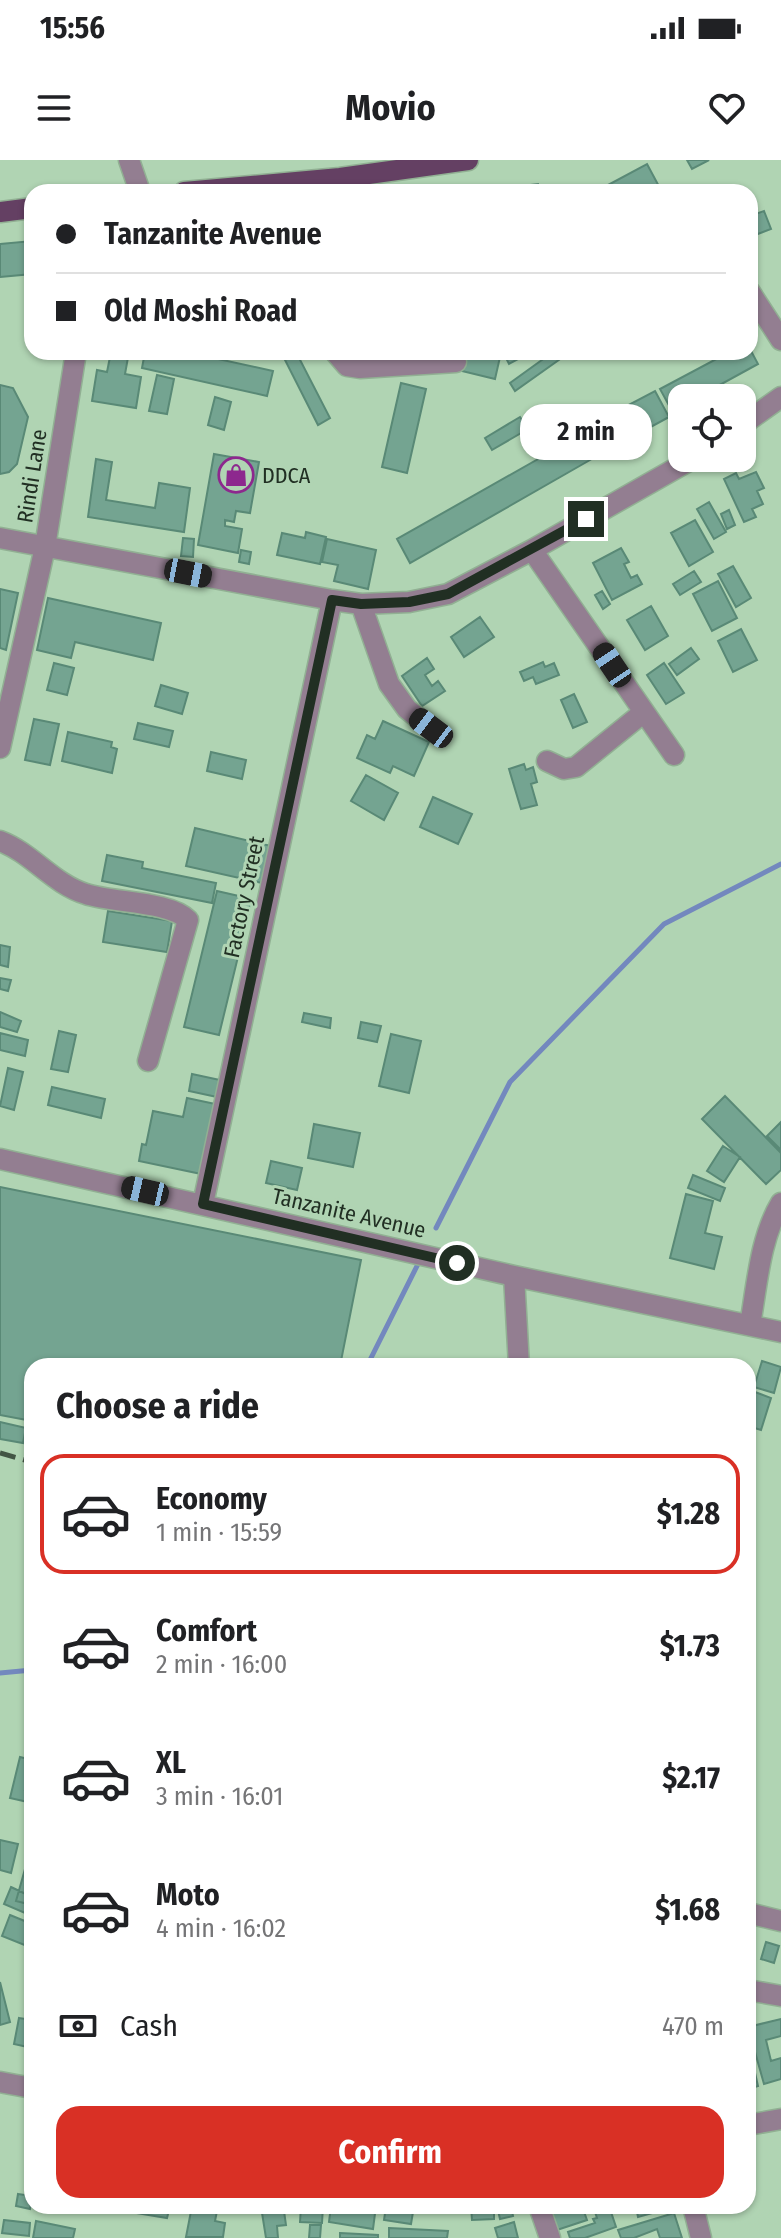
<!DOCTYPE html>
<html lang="en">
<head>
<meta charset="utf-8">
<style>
	body { margin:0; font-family:"Fira Sans Condensed",sans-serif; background:#f2f2f2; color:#202124; height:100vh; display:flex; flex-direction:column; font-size:30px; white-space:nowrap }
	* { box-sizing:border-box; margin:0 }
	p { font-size:26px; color:#757577 }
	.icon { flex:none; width:44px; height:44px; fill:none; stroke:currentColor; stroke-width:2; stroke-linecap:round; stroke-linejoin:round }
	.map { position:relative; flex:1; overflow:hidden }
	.drawer { position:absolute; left:24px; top:1198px; width:732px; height:856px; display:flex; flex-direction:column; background:#fff; border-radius:24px; box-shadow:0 2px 6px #0004 }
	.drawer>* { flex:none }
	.guide { position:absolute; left:24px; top:24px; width:734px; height:176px; border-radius:24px; box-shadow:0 2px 6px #0004; display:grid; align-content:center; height:176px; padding:0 32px; background:#fff }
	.tools { position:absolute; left:668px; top:224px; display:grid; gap:16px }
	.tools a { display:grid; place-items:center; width:88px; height:88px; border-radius:16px; background:#fff; box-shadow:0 2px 6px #0004; font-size:40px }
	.end { position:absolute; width:36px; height:36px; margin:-18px; border:10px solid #212f23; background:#fff; box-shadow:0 0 0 4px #fff }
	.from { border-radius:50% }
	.bubble { position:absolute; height:56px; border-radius:24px; background:#fff; box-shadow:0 2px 6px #0004; font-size:26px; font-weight:700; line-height:56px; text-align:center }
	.car { position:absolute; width:24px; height:48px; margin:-24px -12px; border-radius:10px; box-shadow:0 0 6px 2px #0007; background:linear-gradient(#222 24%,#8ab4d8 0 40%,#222 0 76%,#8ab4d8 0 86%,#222 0) }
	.guide b { display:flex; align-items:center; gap:28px; height:76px; font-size:30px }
	.guide b+b { border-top:2px solid #e0e0e0 }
	.guide i { width:20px; height:20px; background:#202124 }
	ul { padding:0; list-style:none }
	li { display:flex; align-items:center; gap:24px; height:120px; margin:0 16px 12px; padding:0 16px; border:4px solid transparent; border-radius:24px }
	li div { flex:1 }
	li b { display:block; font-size:30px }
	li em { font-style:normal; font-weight:700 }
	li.on { border-color:#d93025 }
	li>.icon { width:72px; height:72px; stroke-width:1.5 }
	h2 { padding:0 32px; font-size:36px; line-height:96px }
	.pay { display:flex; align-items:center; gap:20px; height:88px; padding:0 32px; font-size:30px }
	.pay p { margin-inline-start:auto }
	.cta { display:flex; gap:16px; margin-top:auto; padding:16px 32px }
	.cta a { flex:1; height:92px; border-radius:24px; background:#d93025; color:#fff; font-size:32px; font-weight:700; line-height:92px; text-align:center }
	.status { display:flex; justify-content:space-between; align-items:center; height:56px; padding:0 40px; background:#fff; direction:ltr }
	.status svg { height:22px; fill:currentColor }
	header { display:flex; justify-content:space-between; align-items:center; height:104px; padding:0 32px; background:#fff; font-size:36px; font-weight:700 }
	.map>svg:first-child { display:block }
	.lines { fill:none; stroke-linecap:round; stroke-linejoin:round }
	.stream { stroke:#7388be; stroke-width:5 }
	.building { fill:#74a491; stroke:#598976; stroke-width:2 }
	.minor-casing { stroke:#91b093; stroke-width:23 }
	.major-casing { stroke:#91b093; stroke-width:23 }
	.minor { stroke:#937e91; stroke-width:20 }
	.major { stroke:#644063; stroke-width:20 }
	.rail { stroke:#425544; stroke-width:5; stroke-dasharray:16 8; stroke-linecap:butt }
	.route { stroke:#212f23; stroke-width:10 }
	.labels { text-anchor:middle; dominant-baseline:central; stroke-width:6; stroke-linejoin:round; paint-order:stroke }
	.poi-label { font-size:22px; fill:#212f23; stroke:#b0d4b3; text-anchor:start }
	.street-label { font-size:22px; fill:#212f23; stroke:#b0d4b3 }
</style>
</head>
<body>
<div class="status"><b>15:56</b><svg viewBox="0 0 49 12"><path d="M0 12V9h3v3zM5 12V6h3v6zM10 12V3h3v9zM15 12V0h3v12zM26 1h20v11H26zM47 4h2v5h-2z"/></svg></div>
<header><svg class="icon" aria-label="menu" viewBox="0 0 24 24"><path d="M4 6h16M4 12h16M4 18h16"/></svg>Movio<svg class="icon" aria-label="heart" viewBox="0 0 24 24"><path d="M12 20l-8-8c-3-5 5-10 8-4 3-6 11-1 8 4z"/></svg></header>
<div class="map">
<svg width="781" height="2078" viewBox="0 0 781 2078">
	<rect width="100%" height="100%" fill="#b0d4b3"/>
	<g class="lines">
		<!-- stream -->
		<path class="stream" d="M 436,1068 L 510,922 L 664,764 L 781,704
			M 367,1206 L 420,1100
			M 0,1513 L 32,1510"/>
	</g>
	<!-- building -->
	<path class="building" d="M 687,0 L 709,0 L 692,9 Z
		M 647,4 L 662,32 L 595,32 Z
		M 538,24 L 539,32 L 468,32 Z
		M 764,51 L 771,69 L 750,77 L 750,56 Z
		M 32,81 L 32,114 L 0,117 L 0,84 Z
		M 750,189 L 758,204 L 696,238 L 682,238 L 682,246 L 672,251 L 660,229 L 724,195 L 723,192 L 750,192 Z
		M 111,192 L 129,192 L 125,214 L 141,217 L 136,248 L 92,241 L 97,210 L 107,212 Z
		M 145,192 L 186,192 L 273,211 L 267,236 L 142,208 Z
		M 466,192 L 500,197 L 495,219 L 462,211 Z
		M 503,192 L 531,192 L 509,204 Z
		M 553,192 L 570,192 L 515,231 L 510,223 Z
		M 297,194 L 330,258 L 318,265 L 285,200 Z
		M 157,215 L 174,219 L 167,254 L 149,251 Z
		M 401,223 L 426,229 L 407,313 L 382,307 Z
		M 0,225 L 13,228 L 28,257 L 17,304 L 9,312 L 0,314 Z
		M 655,231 L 669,257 L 616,286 L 602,259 Z
		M 215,237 L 231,242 L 224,270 L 208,265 Z
		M 520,257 L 528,269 L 492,290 L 485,278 Z
		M 591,269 L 604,292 L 410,403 L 397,379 Z
		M 214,294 L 259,302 L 250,353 L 236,351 L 234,362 L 225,360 L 225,366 L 242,369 L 238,393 L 198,385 Z
		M 96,299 L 112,302 L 106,340 L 155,348 L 159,323 L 190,328 L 184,372 L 88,357 Z
		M 756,312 L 764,328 L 757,331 L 763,344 L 752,349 L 756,357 L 744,362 L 724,319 L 736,313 L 739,319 Z
		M 709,342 L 726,372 L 714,379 L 697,349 Z
		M 729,350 L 735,365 L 727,369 L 721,354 Z
		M 695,360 L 713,392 L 689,406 L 671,373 Z
		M 306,372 L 326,377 L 320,404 L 277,395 L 282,373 L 305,378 Z
		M 183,378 L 194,379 L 193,397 L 181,396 Z
		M 327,379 L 376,390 L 368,429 L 334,421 L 338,405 L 322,402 Z
		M 621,388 L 629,402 L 624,404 L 631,418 L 637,415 L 642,424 L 612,440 L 593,403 Z
		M 241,390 L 251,392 L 249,404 L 239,402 Z
		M 733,406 L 751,438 L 736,447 L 718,414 Z
		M 694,411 L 701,422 L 680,435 L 673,424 Z
		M 718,421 L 737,458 L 712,471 L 693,434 Z
		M 0,429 L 18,433 L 6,490 L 0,488 Z
		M 602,431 L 610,444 L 603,449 L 595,435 Z
		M 48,438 L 161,463 L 153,500 L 75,482 L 71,498 L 37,490 Z
		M 651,446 L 668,476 L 645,490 L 627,460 Z
		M 480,457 L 494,477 L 464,497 L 451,477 Z
		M 741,469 L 757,500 L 733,512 L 718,481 Z
		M 691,488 L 699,499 L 677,515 L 669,504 Z
		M 427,498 L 434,509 L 425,515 L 432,526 L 438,521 L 445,531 L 422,546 L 402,516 Z
		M 543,502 L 545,507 L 554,503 L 559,515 L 536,524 L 533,517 L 524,521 L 520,512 Z
		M 54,503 L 74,508 L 67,535 L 47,530 Z
		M 664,503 L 684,533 L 666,544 L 647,515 Z
		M 161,525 L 188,533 L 182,554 L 155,546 Z
		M 574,534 L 587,562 L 573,568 L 561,540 Z
		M 34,559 L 59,564 L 50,605 L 25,600 Z
		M 383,561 L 429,582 L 414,616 L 393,606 L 390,613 L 357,598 L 367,575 L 375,579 Z
		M 138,563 L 173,571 L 169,587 L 134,579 Z
		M 68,572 L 112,582 L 111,587 L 117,589 L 112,613 L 62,601 Z
		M 211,592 L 246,600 L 242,619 L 207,611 Z
		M 524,604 L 526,610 L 533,607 L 537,622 L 531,624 L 537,645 L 521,649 L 509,609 Z
		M 366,615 L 398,633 L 384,660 L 351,641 Z
		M 433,637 L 472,654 L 458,684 L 420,667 Z
		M 195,668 L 271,686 L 262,723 L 186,706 Z
		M 107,695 L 143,702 L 142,708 L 216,723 L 212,743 L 102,721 Z
		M 217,731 L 252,739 L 219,875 L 184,867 Z
		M 108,751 L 172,761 L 167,792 L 103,782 Z
		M 0,785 L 10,787 L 8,807 L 0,805 Z
		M 0,818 L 11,820 L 8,831 L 0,829 Z
		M 0,852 L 21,861 L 17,872 L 0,867 Z
		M 304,853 L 331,858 L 330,868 L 302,862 Z
		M 361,862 L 381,866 L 377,882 L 358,878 Z
		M 59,871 L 76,875 L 68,912 L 51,909 Z
		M 0,873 L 28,880 L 25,896 L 0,890 Z
		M 391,874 L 421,881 L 409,933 L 379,926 Z
		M 8,908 L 23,912 L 14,950 L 0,946 Z
		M 192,914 L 220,920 L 217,937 L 189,931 Z
		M 52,927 L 105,939 L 101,958 L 48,945 Z
		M 725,936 L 781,993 L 781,1010 L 766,1024 L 702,959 Z
		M 187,938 L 220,945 L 206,1015 L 139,1001 L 142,984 L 146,985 L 153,951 L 183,957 Z
		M 781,962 L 781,990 L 767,976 Z
		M 314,964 L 360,973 L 353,1007 L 308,998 Z
		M 723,986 L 740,997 L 724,1022 L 707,1011 Z
		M 271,1001 L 302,1008 L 297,1030 L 266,1023 Z
		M 693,1015 L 725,1028 L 720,1041 L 688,1028 Z
		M 0,1027 L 361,1100 L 340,1206 L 32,1206 L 32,1261 L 0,1255 Z
		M 686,1034 L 713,1041 L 705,1073 L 722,1077 L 714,1109 L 670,1098 Z
		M 762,1201 L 781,1207 L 774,1233 L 754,1227 Z
		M 755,1232 L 771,1238 L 761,1270 L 748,1266 L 748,1253 Z
		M 0,1262 L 26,1268 L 23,1283 L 0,1279 Z
		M 20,1597 L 32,1600 L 32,1623 L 27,1622 L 25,1630 L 32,1631 L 32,1643 L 10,1638 Z
		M 0,1680 L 18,1684 L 11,1713 L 0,1710 Z
		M 27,1702 L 32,1703 L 32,1745 L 16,1741 Z
		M 11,1727 L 32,1737 L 32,1756 L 4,1744 Z
		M 10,1755 L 32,1764 L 32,1788 L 2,1776 Z
		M 766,1782 L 779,1786 L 774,1803 L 761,1799 Z
		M 0,1822 L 10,1862 L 0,1865 Z
		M 19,1858 L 32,1860 L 32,1888 L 14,1884 Z
		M 781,1859 L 781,1876 L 766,1880 L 771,1901 L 781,1898 L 781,1919 L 764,1924 L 748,1867 Z
		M 753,1904 L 758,1926 L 748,1929 L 748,1905 Z
		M 18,2034 L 32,2036 L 30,2049 L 16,2046 Z
		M 131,2046 L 170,2046 L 167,2058 L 130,2052 Z
		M 192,2046 L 218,2046 L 215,2061 L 225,2063 L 223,2077 L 186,2077 Z
		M 301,2046 L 323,2046 L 322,2063 L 300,2062 Z
		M 331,2046 L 376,2046 L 373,2069 L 329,2062 Z
		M 471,2046 L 494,2046 L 494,2059 L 472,2060 Z
		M 497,2046 L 511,2046 L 513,2056 L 500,2059 Z
		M 549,2046 L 582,2046 L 587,2060 L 557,2070 Z
		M 593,2046 L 609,2046 L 616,2067 L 585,2078 L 570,2078 L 568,2072 L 595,2063 L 593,2059 L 597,2058 Z
		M 662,2046 L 663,2050 L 638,2057 L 636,2047 Z
		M 386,2047 L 413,2052 L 411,2064 L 384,2060 Z
		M 284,2051 L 286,2065 L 277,2066 L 278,2078 L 266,2078 L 262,2053 Z
		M 674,2053 L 682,2078 L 660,2078 L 657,2069 L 634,2078 L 621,2078 L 618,2070 Z
		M 4,2060 L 30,2063 L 29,2076 L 2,2073 Z
		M 36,2061 L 75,2069 L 73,2078 L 33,2078 Z
		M 514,2062 L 518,2078 L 498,2078 L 495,2068 Z
		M 310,2065 L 321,2065 L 320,2078 L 309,2078 Z
		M 389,2068 L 448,2071 L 447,2078 L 389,2078 Z
		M 340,2073 L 378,2075 L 378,2078 L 340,2078 Z"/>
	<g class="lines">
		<defs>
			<path id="minor" d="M 129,0 L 140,32
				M 750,132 L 781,180
				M 335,192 L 347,206 L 360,208 L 456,202
				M 742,265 L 781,237
				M 0,378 L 332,440 L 361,444 L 409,442 L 448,434 L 532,390 L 694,298
				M 532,390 L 674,595
				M 361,444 L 389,524 L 407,549 L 431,568
				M 0,588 L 45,387 L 76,192
				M 547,601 L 564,609 L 576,607 L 644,552
				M 0,681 C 32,693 53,724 86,734 C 113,743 170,741 188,760 L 148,901
				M 0,999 L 514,1116 L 781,1172
				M 203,1044 L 332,440
				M 514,1116 L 519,1206
				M 750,1165 C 757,1125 760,1078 781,1043
				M 748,1753 L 781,1761
				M 748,1830 L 781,1836
				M 0,1922 L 32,1928
				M 748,1965 L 781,1959
				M 539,2046 L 550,2078
				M 693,2046 L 701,2078"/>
			<path id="major" d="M 184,32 L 340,18 L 468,0
				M 0,52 L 32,48"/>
		</defs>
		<!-- minor casing -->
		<use href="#minor" class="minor-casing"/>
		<!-- major casing -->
		<use href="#major" class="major-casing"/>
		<!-- minor -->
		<use href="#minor" class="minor"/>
		<!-- major -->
		<use href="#major" class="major"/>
		<!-- rail -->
		<path class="rail" d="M 0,1293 L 32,1302"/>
	</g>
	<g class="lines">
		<!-- route -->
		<path class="route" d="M 457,1103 L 203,1044 L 332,440 L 361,444 L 409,442 L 448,434 L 586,359"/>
	</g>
	<!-- icons -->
	<defs>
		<symbol id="shop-ring" viewBox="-11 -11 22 22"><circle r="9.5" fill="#b0d4b3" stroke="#8d288e" stroke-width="1.5"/><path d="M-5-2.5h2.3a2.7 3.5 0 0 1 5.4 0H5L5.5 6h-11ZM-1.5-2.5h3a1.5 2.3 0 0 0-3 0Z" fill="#8d288e"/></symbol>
	</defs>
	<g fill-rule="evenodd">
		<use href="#shop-ring" x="216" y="295" width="40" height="40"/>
	</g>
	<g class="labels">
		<!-- poi labels -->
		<g class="poi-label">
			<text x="262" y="315">DDCA</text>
		</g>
		<!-- street labels -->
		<g class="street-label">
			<text transform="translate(32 316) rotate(-81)">Rindi Lane</text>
			<text transform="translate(244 737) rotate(-78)">Factory Street</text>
			<text transform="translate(349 1053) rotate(13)">Tanzanite Avenue</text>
		</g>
	</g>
</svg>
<div class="tools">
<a><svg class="icon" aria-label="locate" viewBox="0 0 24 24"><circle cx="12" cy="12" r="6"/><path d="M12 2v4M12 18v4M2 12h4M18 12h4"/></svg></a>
</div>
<i class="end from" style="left:457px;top:1103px"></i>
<i class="end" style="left:586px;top:359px"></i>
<div class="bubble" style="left:520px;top:244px;width:132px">2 min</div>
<i class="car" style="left:188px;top:413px;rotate:101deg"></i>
<i class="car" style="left:612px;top:505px;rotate:326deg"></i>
<i class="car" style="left:431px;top:568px;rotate:307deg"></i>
<i class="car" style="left:145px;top:1031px;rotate:283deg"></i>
<div class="guide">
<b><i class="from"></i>Tanzanite Avenue</b>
<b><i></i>Old Moshi Road</b>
</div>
<section class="drawer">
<h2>Choose a ride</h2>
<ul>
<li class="on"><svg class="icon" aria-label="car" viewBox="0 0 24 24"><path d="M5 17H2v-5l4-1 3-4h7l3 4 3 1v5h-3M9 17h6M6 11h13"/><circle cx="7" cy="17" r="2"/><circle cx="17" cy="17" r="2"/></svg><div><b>Economy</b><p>1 min · 15:59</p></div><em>$1.28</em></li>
<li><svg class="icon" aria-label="car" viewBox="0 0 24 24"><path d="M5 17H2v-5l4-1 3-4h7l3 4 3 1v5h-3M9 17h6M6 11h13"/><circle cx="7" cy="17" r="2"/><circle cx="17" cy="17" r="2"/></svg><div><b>Comfort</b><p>2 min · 16:00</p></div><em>$1.73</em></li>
<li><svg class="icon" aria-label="car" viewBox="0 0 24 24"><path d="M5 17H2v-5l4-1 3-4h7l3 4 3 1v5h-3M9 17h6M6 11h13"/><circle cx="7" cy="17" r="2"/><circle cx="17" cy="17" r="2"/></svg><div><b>XL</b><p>3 min · 16:01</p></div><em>$2.17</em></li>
<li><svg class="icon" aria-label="car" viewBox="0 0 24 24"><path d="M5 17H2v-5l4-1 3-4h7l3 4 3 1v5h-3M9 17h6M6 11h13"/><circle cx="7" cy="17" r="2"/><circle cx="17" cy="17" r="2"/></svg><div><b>Moto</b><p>4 min · 16:02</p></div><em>$1.68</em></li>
</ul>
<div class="pay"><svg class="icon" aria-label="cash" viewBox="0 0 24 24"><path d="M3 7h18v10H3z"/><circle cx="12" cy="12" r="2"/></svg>Cash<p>470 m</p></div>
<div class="cta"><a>Confirm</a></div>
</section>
</div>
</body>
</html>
